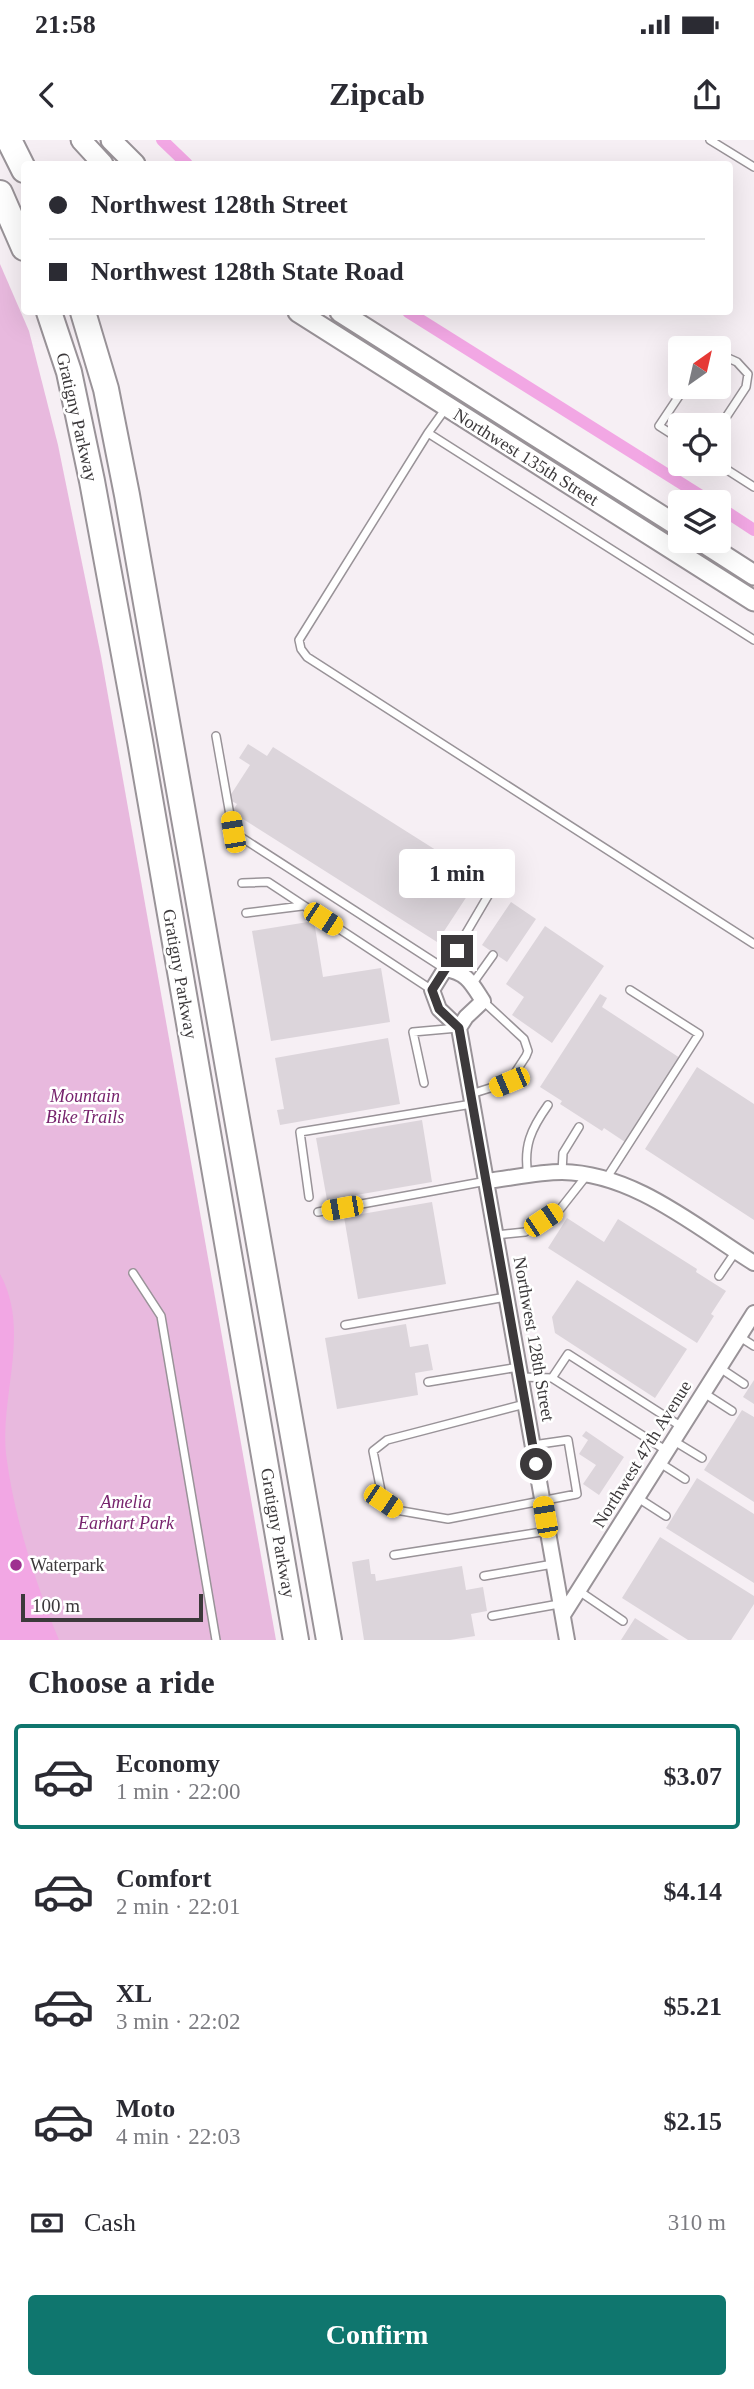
<!DOCTYPE html>
<html lang="en">
<head>
<meta charset="utf-8">
<style>
	body { margin:0; font-family:Georgia,serif; background:#f7f7f7; color:#2b2b33; height:100vh; display:flex; flex-direction:column; font-size:26px; white-space:nowrap }
	* { box-sizing:border-box; margin:0 }
	p { font-size:23px; color:#7c7c81 }
	.icon { flex:none; width:38px; height:38px; fill:none; stroke:currentColor; stroke-width:2; stroke-linecap:round; stroke-linejoin:round }
	.map { position:relative; height:1500px; overflow:hidden }
	.panel { display:flex; flex-direction:column; background:#fff; flex:1 }
	.panel>* { flex:none }
	.banner { position:absolute; left:21px; top:21px; width:712px; height:154px; border-radius:7px; box-shadow:0 7px 28px #0002; display:grid; align-content:center; height:154px; padding:0 28px; background:#fff }
	.needle { width:46px; rotate:34deg }
	.buttons { position:absolute; left:668px; top:196px; display:grid; gap:14px }
	.buttons a { display:grid; place-items:center; width:63px; height:63px; border-radius:7px; background:#fff; box-shadow:0 7px 28px #0002; font-size:35px }
	.scale { position:absolute; left:21px; bottom:18px; width:182px; box-sizing:border-box; padding-left:7px; border:4px solid #3c393b; border-top:0; font-size:19px; line-height:24px; white-space:nowrap; color:#3c393b; -webkit-text-stroke:5px #fff; paint-order:stroke }
	.end { position:absolute; width:32px; height:32px; margin:-16px; border:9px solid #3c393b; background:#fff; box-shadow:0 0 0 4px #fff }
	.from { border-radius:50% }
	.bubble { position:absolute; height:49px; border-radius:7px; background:#fff; box-shadow:0 7px 28px #0002; font-size:23px; font-weight:700; line-height:49px; text-align:center }
	.car { position:absolute; width:21px; height:42px; margin:-21px -10px; border-radius:9px; box-shadow:0 0 5px 2px #0007; background:linear-gradient(#f5c518 24%,#345 0 40%,#f5c518 0 76%,#345 0 86%,#f5c518 0) }
	.banner b { display:flex; align-items:center; gap:24px; height:66px; font-size:26px }
	.banner b+b { border-top:2px solid #e1e1e2 }
	.banner i { width:18px; height:18px; background:#2b2b33 }
	ul { padding:0; list-style:none }
	li { display:flex; align-items:center; gap:21px; height:105px; margin:0 14px 10px; padding:0 14px; border:4px solid transparent; border-radius:7px }
	li div { flex:1 }
	li b { display:block; font-size:26px }
	li em { font-style:normal; font-weight:700 }
	li.active { border-color:#0f766e }
	li>.icon { width:63px; height:63px; stroke-width:1.5 }
	h2 { padding:0 28px; font-size:32px; line-height:84px }
	.pay { display:flex; align-items:center; gap:18px; height:77px; padding:0 28px; font-size:26px }
	.pay p { margin-inline-start:auto }
	.primary-button { display:flex; gap:14px; margin-top:auto; padding:14px 28px }
	.primary-button a { flex:1; height:80px; border-radius:7px; background:#0f766e; color:#fff; font-size:28px; font-weight:700; line-height:80px; text-align:center }
	.status { display:flex; justify-content:space-between; align-items:center; height:49px; padding:0 35px; background:#fff; direction:ltr }
	.status svg { height:19px; fill:currentColor }
	header { display:flex; justify-content:space-between; align-items:center; height:91px; padding:0 28px; background:#fff; font-size:32px; font-weight:700 }
	.map>svg:first-child { display:block }
	.green { fill:#e8b9de }
	.water { fill:#f2a7e4 }
	.lines { fill:none; stroke-linecap:round; stroke-linejoin:round }
	.canal { stroke:#f2a7e4; stroke-width:12 }
	.building { fill:#dcd5db }
	.service-casing { stroke:#999398; stroke-width:10 }
	.minor-casing { stroke:#999398; stroke-width:18 }
	.secondary-casing { stroke:#999398; stroke-width:23 }
	.motorway-casing { stroke:#999398; stroke-width:28 }
	.service { stroke:#fff; stroke-width:7 }
	.minor { stroke:#fff; stroke-width:14 }
	.secondary { stroke:#fff; stroke-width:19 }
	.motorway { stroke:#fff; stroke-width:24 }
	.route { stroke:#3c393b; stroke-width:9 }
	.poi-dot { fill:#9e3090; stroke:#fff; stroke-width:2.5 }
	.labels { text-anchor:middle; dominant-baseline:central; stroke-width:5; stroke-linejoin:round; paint-order:stroke }
	.street-label { font-size:18px; fill:#3c393b; stroke:#fff }
	.park-label { font-size:18px; font-style:italic; fill:#77236d; stroke:#fff }
	.poi-label { font-size:18px; fill:#3c393b; stroke:#fff; text-anchor:start }
</style>
</head>
<body>
<div class="status"><b>21:58</b><svg viewBox="0 0 49 12"><path d="M0 12V9h3v3zM5 12V6h3v6zM10 12V3h3v9zM15 12V0h3v12zM26 1h20v11H26zM47 4h2v5h-2z"/></svg></div>
<header><svg class="icon" aria-label="back" viewBox="0 0 24 24"><path d="M15 5l-7 7 7 7"/></svg>Zipcab<svg class="icon" aria-label="share" viewBox="0 0 24 24"><path d="M12 15V3M7 8l5-5 5 5M5 13v7h14v-7"/></svg></header>
<div class="map">
<svg width="754" height="1500" viewBox="0 0 754 1500">
	<rect width="100%" height="100%" fill="#f6eff4"/>
	<!-- green -->
	<path class="green" d="M 0,124 L 29,191 L 58,305 L 101,516 L 276,1500 L 0,1500 Z"/>
	<!-- water -->
	<path class="water" d="M 0,1134 C 31,1190 0,1255 6,1314 C 14,1377 35,1442 59,1500 L 0,1500 Z"/>
	<g class="lines">
		<!-- canal -->
		<path class="canal" d="M 162,0 L 187,24
			M 408,172 L 711,362
			M 719,367 L 754,390"/>
	</g>
	<!-- building -->
	<path class="building" d="M 248,604 L 267,616 L 273,607 L 488,743 L 480,756 L 471,750 L 437,802 L 232,672 L 237,664 L 228,659 L 250,625 L 239,618 Z
		M 511,762 L 536,779 L 507,822 L 482,805 Z
		M 314,781 L 323,837 L 381,828 L 390,882 L 271,901 L 252,791 Z
		M 545,786 L 604,826 L 552,903 L 512,875 L 524,857 L 506,844 Z
		M 600,854 L 607,858 L 602,867 L 680,918 L 625,1002 L 604,988 L 602,991 L 560,964 L 562,961 L 540,947 Z
		M 388,898 L 400,964 L 280,985 L 277,970 L 284,969 L 275,918 Z
		M 697,927 L 754,964 L 754,1080 L 645,1009 Z
		M 422,980 L 432,1042 L 327,1060 L 316,998 Z
		M 432,1062 L 446,1144 L 358,1159 L 344,1077 Z
		M 567,1078 L 604,1102 L 618,1079 L 697,1129 L 696,1132 L 726,1151 L 711,1174 L 714,1176 L 697,1203 L 548,1108 Z
		M 577,1140 L 687,1209 L 655,1258 L 555,1193 L 552,1177 Z
		M 406,1184 L 410,1207 L 428,1204 L 433,1230 L 415,1233 L 418,1255 L 337,1269 L 325,1198 Z
		M 754,1240 L 754,1264 L 743,1257 Z
		M 742,1270 L 754,1277 L 754,1362 L 704,1330 Z
		M 586,1291 L 624,1317 L 599,1355 L 583,1344 L 596,1325 L 579,1314 L 588,1300 L 582,1296 Z
		M 697,1338 L 754,1374 L 754,1443 L 666,1388 Z
		M 660,1397 L 754,1456 L 754,1464 L 731,1500 L 688,1500 L 622,1458 Z
		M 369,1419 L 371,1434 L 375,1434 L 376,1441 L 462,1426 L 466,1450 L 483,1447 L 487,1471 L 471,1474 L 475,1496 L 450,1500 L 364,1500 L 352,1422 Z
		M 635,1478 L 669,1500 L 621,1500 Z"/>
	<g class="lines">
		<defs>
			<path id="service" d="M 710,0 L 754,27
				M 719,214 L 737,222 L 748,234 L 746,247 L 719,288
				M 428,293 L 446,268
				M 681,300 L 659,286 L 685,247
				M 718,324 L 754,347
				M 754,500 L 428,293 L 299,500 L 301,509 L 307,517 L 754,804
				M 216,596 L 233,692 L 445,829 L 492,749
				M 242,743 L 268,742 L 432,850
				M 246,773 L 302,766
				M 473,843 L 493,815
				M 424,943 L 413,892 L 458,888
				M 471,954 L 509,942 L 526,916 L 528,911 L 524,899 L 483,861
				M 562,1032 L 563,1013 L 579,987
				M 528,1036 C 523,1006 531,989 548,965
				M 606,1039 L 699,894 L 630,850
				M 309,1057 L 300,992 L 472,964
				M 318,1072 L 487,1041
				M 496,1095 L 525,1092 L 561,1068 L 587,1035
				M 133,1133 L 161,1176 L 216,1500
				M 719,1136 L 736,1111
				M 345,1185 L 506,1157
				M 740,1197 L 754,1206
				M 720,1228 L 744,1244
				M 521,1237 L 552,1238
				M 428,1242 L 519,1227
				M 704,1253 L 732,1271
				M 525,1264 L 387,1300 L 373,1311 L 383,1361 L 396,1370 L 448,1379 L 577,1354 L 568,1300 L 533,1305
				M 674,1301 L 702,1318
				M 667,1311 L 552,1238 L 568,1214 L 682,1287
				M 660,1323 L 685,1339
				M 638,1358 L 666,1376
				M 394,1415 L 548,1391
				M 484,1436 L 553,1424
				M 579,1451 L 623,1481
				M 492,1476 L 559,1464"/>
			<path id="minor" d="M 459,888 L 466,877 L 483,861 C 472,844 467,832 445,829 L 432,850 L 439,869 L 459,888 L 567,1500
				M 487,1041 C 512,1038 538,1032 562,1032 C 634,1033 696,1087 754,1123
				M 563,1475 L 754,1173"/>
			<path id="secondary" d="M 81,0 L 103,24
				M 111,0 L 135,24
				M 298,172 L 754,461
				M 340,172 L 681,388
				M 701,401 L 754,435"/>
			<path id="motorway" d="M 9,0 L 24,30
				M 0,53 L 24,108
				M 49,172 L 69,232 L 92,341 L 140,601 L 296,1500
				M 83,172 L 106,249 L 127,355 L 329,1500"/>
		</defs>
		<!-- service casing -->
		<use href="#service" class="service-casing"/>
		<!-- minor casing -->
		<use href="#minor" class="minor-casing"/>
		<!-- secondary casing -->
		<use href="#secondary" class="secondary-casing"/>
		<!-- motorway casing -->
		<use href="#motorway" class="motorway-casing"/>
		<!-- service -->
		<use href="#service" class="service"/>
		<!-- minor -->
		<use href="#minor" class="minor"/>
		<!-- secondary -->
		<use href="#secondary" class="secondary"/>
		<!-- motorway -->
		<use href="#motorway" class="motorway"/>
	</g>
	<g class="lines">
		<!-- route -->
		<path class="route" d="M 457,811 L 432,850 L 439,869 L 459,888 L 536,1324"/>
	</g>
	<!-- markers -->
	<circle class="poi-dot" cx="16" cy="1425" r="7"/>
	<g class="labels">
		<!-- street labels -->
		<g class="street-label">
			<text transform="translate(77 277) rotate(77)">Gratigny Parkway</text>
			<text transform="translate(526 317) rotate(32)">Northwest 135th Street</text>
			<text transform="translate(180 834) rotate(80)">Gratigny Parkway</text>
			<text transform="translate(534 1199) rotate(80)">Northwest 128th Street</text>
			<text transform="translate(642 1314) rotate(-58)">Northwest 47th Avenue</text>
			<text transform="translate(278 1393) rotate(80)">Gratigny Parkway</text>
		</g>
		<!-- park labels -->
		<g class="park-label">
			<text x="85" y="956">Mountain<tspan x="85" dy="21">Bike Trails</tspan></text>
			<text x="126" y="1362">Amelia<tspan x="126" dy="21">Earhart Park</tspan></text>
		</g>
		<!-- poi labels -->
		<g class="poi-label">
			<text x="30" y="1425">Waterpark</text>
		</g>
	</g>
</svg>
<div class="buttons">
<a><svg class="needle" viewBox="-14 -14 28 28"><path d="M0-13l5 13h-10z" fill="#e53935"/><path d="M0 13l5-13h-10z" fill="#7c7c81"/></svg></a>
<a><svg class="icon" aria-label="locate" viewBox="0 0 24 24"><circle cx="12" cy="12" r="6"/><path d="M12 2v4M12 18v4M2 12h4M18 12h4"/></svg></a>
<a><svg class="icon" aria-label="layers" viewBox="0 0 24 24"><path d="M12 4l9 5-9 5-9-5zM3 14l9 5 9-5"/></svg></a>
</div>
<div class="scale">100 m</div>
<i class="end from" style="left:536px;top:1324px"></i>
<i class="end" style="left:457px;top:811px"></i>
<div class="bubble" style="left:399px;top:709px;width:116px">1 min</div>
<i class="car" style="left:233px;top:692px;rotate:350deg"></i>
<i class="car" style="left:323px;top:779px;rotate:123deg"></i>
<i class="car" style="left:509px;top:942px;rotate:247deg"></i>
<i class="car" style="left:342px;top:1068px;rotate:260deg"></i>
<i class="car" style="left:543px;top:1080px;rotate:56deg"></i>
<i class="car" style="left:383px;top:1361px;rotate:124deg"></i>
<i class="car" style="left:545px;top:1377px;rotate:350deg"></i>
<div class="banner">
<b><i class="from"></i>Northwest 128th Street</b>
<b><i></i>Northwest 128th State Road</b>
</div>
</div>
<section class="panel">
<h2>Choose a ride</h2>
<ul>
<li class="active"><svg class="icon" aria-label="car" viewBox="0 0 24 24"><path d="M5 17H2v-5l4-1 3-4h7l3 4 3 1v5h-3M9 17h6M6 11h13"/><circle cx="7" cy="17" r="2"/><circle cx="17" cy="17" r="2"/></svg><div><b>Economy</b><p>1 min · 22:00</p></div><em>$3.07</em></li>
<li><svg class="icon" aria-label="car" viewBox="0 0 24 24"><path d="M5 17H2v-5l4-1 3-4h7l3 4 3 1v5h-3M9 17h6M6 11h13"/><circle cx="7" cy="17" r="2"/><circle cx="17" cy="17" r="2"/></svg><div><b>Comfort</b><p>2 min · 22:01</p></div><em>$4.14</em></li>
<li><svg class="icon" aria-label="car" viewBox="0 0 24 24"><path d="M5 17H2v-5l4-1 3-4h7l3 4 3 1v5h-3M9 17h6M6 11h13"/><circle cx="7" cy="17" r="2"/><circle cx="17" cy="17" r="2"/></svg><div><b>XL</b><p>3 min · 22:02</p></div><em>$5.21</em></li>
<li><svg class="icon" aria-label="car" viewBox="0 0 24 24"><path d="M5 17H2v-5l4-1 3-4h7l3 4 3 1v5h-3M9 17h6M6 11h13"/><circle cx="7" cy="17" r="2"/><circle cx="17" cy="17" r="2"/></svg><div><b>Moto</b><p>4 min · 22:03</p></div><em>$2.15</em></li>
</ul>
<div class="pay"><svg class="icon" aria-label="cash" viewBox="0 0 24 24"><path d="M3 7h18v10H3z"/><circle cx="12" cy="12" r="2"/></svg>Cash<p>310 m</p></div>
<div class="primary-button"><a>Confirm</a></div>
</section>
</body>
</html>
